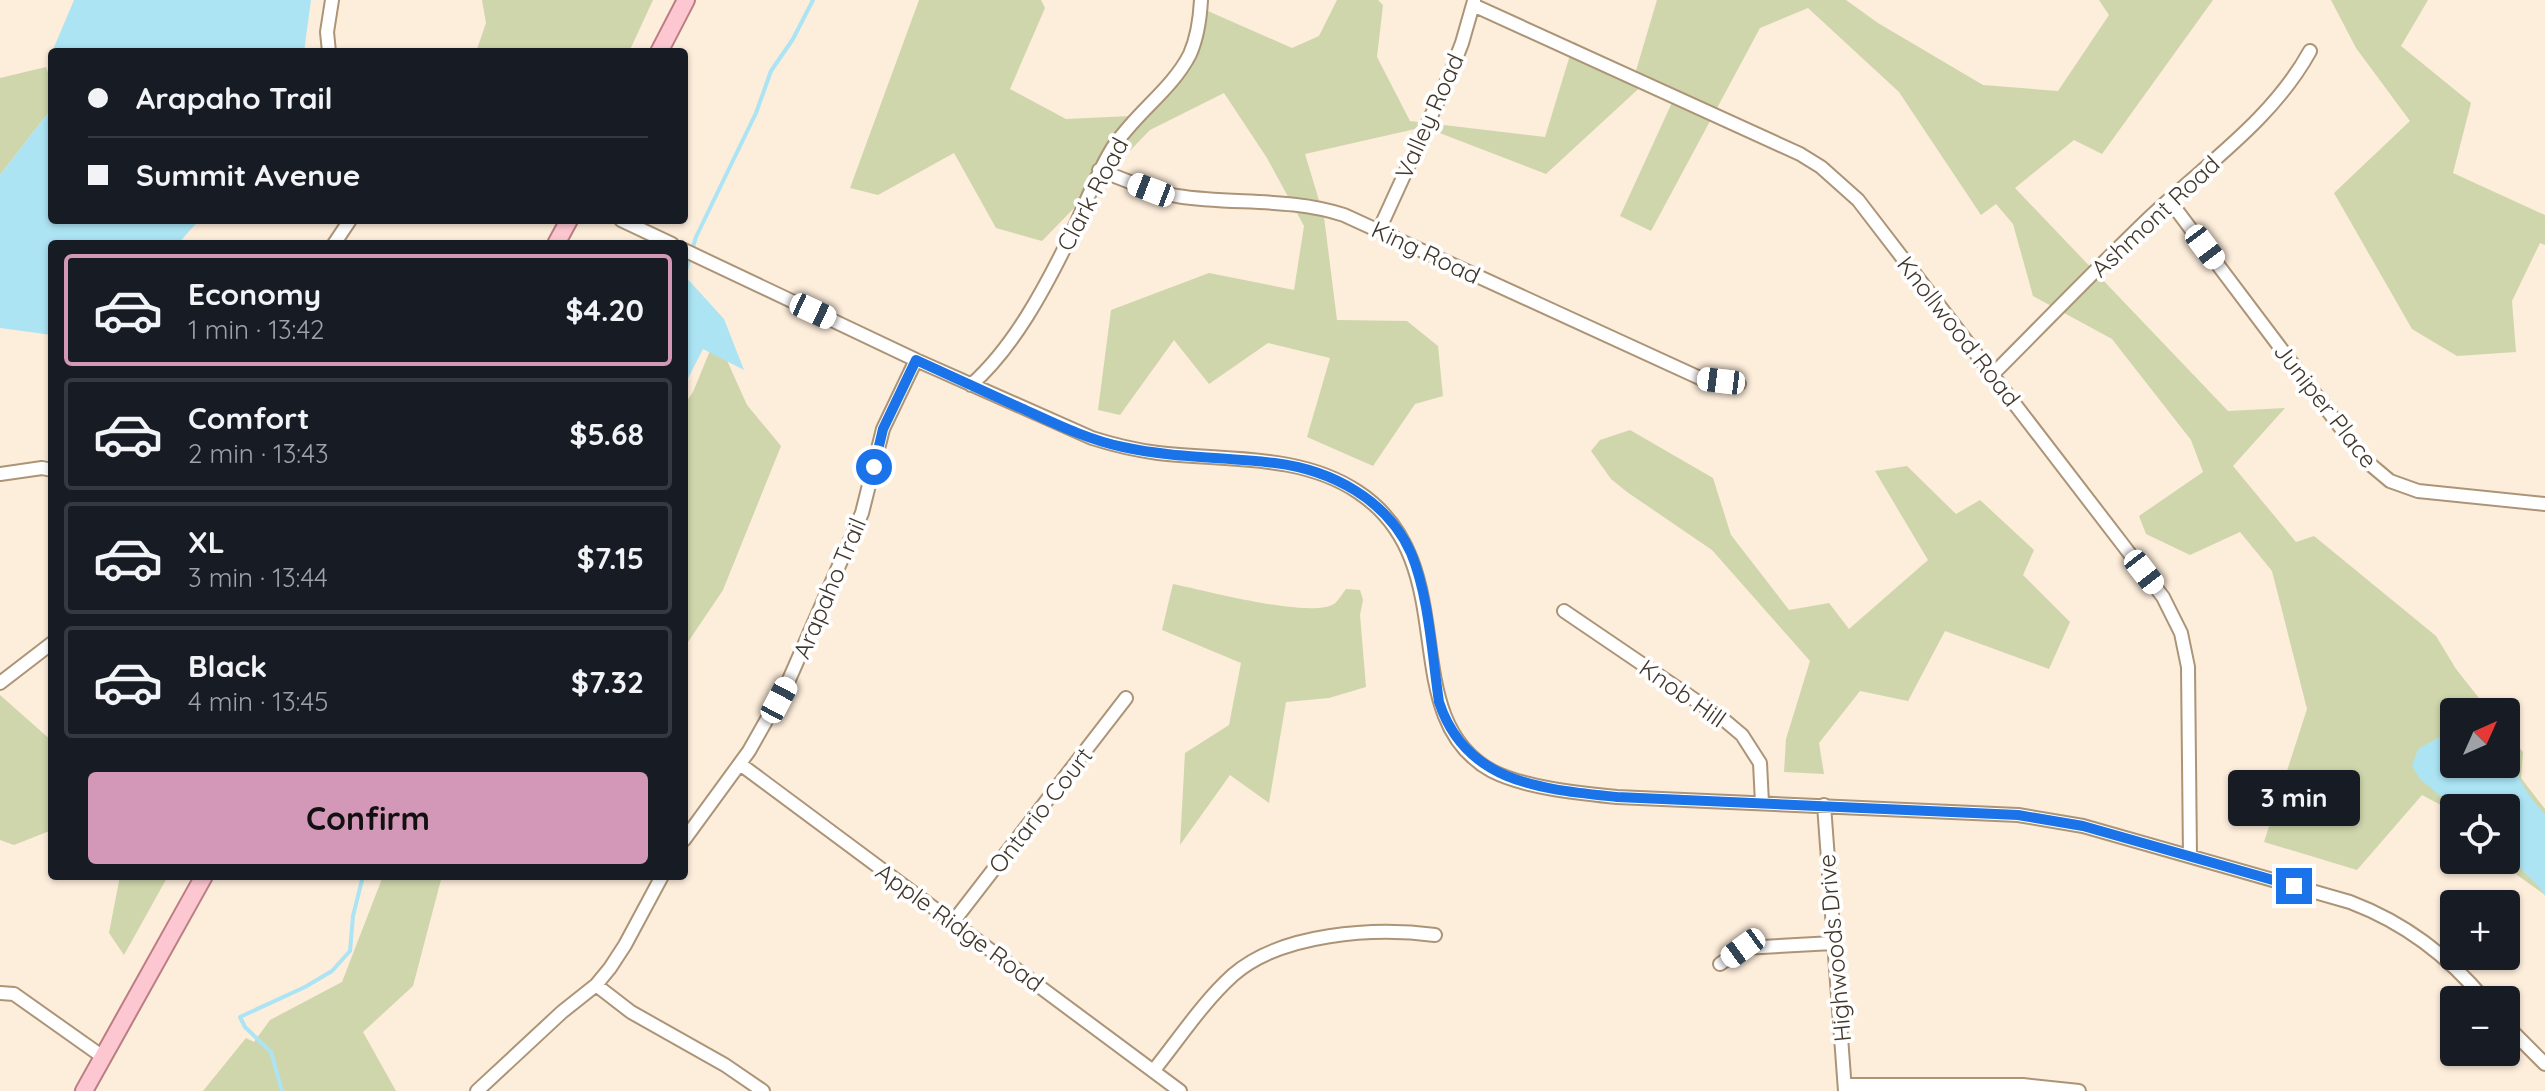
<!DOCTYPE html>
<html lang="en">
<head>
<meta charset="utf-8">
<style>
	body { margin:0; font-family:Quicksand,sans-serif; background:#242831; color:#f1f3f6; height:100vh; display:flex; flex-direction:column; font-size:30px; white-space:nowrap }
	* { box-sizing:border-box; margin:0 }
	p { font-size:26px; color:#9ea1a6 }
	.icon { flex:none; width:44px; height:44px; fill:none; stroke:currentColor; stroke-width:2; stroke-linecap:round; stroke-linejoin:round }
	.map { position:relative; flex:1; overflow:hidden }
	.details { position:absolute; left:48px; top:240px; width:640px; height:640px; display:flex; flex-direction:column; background:#171b24; border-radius:8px; box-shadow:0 2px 6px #0004 }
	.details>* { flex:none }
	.hud { position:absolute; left:48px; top:48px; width:640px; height:176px; border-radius:8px; box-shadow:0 2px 6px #0004; display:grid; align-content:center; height:176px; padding:0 40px; background:#171b24 }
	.needle { width:52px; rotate:45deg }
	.fabs { position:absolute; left:2440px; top:698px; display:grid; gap:16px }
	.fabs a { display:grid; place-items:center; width:80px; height:80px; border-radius:8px; background:#171b24; box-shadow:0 2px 6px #0004; font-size:40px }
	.end { position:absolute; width:36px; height:36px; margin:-18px; border:10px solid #1a73e8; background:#fff; box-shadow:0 0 0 4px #fff }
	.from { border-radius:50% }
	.bubble { position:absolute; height:56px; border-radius:8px; background:#171b24; box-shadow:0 2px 6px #0004; font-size:26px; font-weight:700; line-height:56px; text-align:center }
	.car { position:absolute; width:24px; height:48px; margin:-24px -12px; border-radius:10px; box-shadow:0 0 6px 2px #0007; background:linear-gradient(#fff 24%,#345 0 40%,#fff 0 76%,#345 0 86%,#fff 0) }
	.hud b { display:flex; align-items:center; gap:28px; height:76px; font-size:30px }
	.hud b+b { border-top:2px solid #363941 }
	.hud i { width:20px; height:20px; background:#f1f3f6 }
	ul { padding:14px 0 0; list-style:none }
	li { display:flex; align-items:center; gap:24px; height:112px; margin:0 16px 12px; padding:0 24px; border:4px solid #363941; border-radius:8px }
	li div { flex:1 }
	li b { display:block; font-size:30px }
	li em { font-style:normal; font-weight:700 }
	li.selected { border-color:#d397b7 }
	li>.icon { width:72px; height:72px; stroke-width:1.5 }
	.action { display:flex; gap:16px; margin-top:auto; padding:16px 40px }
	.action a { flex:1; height:92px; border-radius:8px; background:#d397b7; color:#111; font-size:32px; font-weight:700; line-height:92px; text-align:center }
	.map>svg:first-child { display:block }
	.green { fill:#cfd6ac }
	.water { fill:#ace4f4 }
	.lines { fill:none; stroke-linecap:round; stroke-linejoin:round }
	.stream { stroke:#ace4f4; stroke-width:4 }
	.minor-casing { stroke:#ac9477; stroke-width:16 }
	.major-casing { stroke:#ba7d83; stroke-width:20 }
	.minor { stroke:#fff; stroke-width:12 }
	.major { stroke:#fdc7d1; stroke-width:16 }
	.route { stroke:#1a73e8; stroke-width:10 }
	.labels { text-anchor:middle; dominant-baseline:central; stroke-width:8; stroke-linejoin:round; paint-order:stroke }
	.street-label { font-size:24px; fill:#41372b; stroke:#fff }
</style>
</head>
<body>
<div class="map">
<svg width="2545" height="1091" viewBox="0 0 2545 1091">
	<rect width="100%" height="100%" fill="#fdeddb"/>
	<!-- green -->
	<path class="green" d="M 482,0 L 653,0 L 629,52 L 476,52 L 486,23 Z
		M 919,0 L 1041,0 L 1045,8 L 1010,89 L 1066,119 L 1130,116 L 1177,75 L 1201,8 L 1292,48 L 1319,36 L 1337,0 L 1378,0 L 1383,5 L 1377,57 L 1410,121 L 1545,137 L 1574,42 L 1635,74 L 1657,0 L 1846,0 L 1878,23 L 1983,85 L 2058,91 L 2109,15 L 2099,0 L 2213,0 L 2102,154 L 2074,140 L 2015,188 L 2228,411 L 2285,408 L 2233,466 L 2296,542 L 2314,536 L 2436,636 L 2456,669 L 2490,712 L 2454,712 L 2454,764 L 2506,764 L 2506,732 L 2523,752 L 2521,778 L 2545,809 L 2545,895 L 2517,875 L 2503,860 L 2506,860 L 2506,808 L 2454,808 L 2454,812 L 2422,795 L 2357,870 L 2264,842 L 2307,709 L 2272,571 L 2240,532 L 2190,555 L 2146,534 L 2139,516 L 2203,472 L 2191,440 L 2112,339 L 2033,296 L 2013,224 L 1996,204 L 1981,215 L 1899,92 L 1808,8 L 1760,28 L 1651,231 L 1620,216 L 1675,96 L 1647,81 L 1546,174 L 1424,127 L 1305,154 L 1324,217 L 1337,320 L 1407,321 L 1438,346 L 1443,396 L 1415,404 L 1373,466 L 1307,437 L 1330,358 L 1268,343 L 1209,384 L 1174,340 L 1120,415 L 1098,410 L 1111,310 L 1209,273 L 1294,290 L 1304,226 L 1267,158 L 1224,93 L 1150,130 L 1042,241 L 996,228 L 954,153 L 878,195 L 850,188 Z
		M 2331,0 L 2428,0 L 2401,46 L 2471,103 L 2453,173 L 2545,215 L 2545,245 L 2540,243 L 2512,301 L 2516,352 L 2457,356 L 2412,329 L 2334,193 L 2410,121 L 2356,48 Z
		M 46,67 L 52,83 L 52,108 L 0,175 L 0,78 Z
		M 716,336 L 747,405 L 781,446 L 723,590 L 684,648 L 684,405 L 693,392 Z
		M 1630,430 L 1713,478 L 1731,535 L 1789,610 L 1829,603 L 1849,629 L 1928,560 L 1875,471 L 1907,466 L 1956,514 L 1980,500 L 2034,550 L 2023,575 L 2070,622 L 2049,669 L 1945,631 L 1908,701 L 1860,691 L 1819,743 L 1824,774 L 1784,772 L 1786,739 L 1810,661 L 1712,550 L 1627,492 L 1611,479 L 1591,451 L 1600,440 Z
		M 1173,584 C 1204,590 1309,619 1334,604 C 1338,601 1343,593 1346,589 L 1360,590 L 1363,600 L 1360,615 L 1366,687 L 1329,698 L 1286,702 L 1269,803 L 1230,775 L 1180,845 L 1185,753 L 1229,725 L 1241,663 L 1162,630 Z
		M 0,695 L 52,741 L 52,830 L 14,845 L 0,840 Z
		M 120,876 L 168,876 L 124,955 L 109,933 Z
		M 383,876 L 442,876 L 413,986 L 363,1032 L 396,1091 L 203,1091 L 246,1038 L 254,1042 L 270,1020 L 342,982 Z"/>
	<!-- water -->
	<path class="water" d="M 74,0 L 311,0 L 304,52 L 52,52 Z
		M 52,108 L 52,220 L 199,220 L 178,244 L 52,244 L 52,335 L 0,328 L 0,175 Z
		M 684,275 L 724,319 L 744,370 L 703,349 L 684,386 Z
		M 2454,729 L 2454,764 L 2506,764 L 2506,739 C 2522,757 2512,758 2518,775 C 2524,789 2535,804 2545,814 L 2545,896 L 2540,888 L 2506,854 L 2506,808 L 2455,808 L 2420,779 L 2412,766 L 2418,749 Z"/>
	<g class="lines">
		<!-- stream -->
		<path class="stream" d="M 684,277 L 696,237 L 756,113 L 771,71 L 793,39 L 813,0
			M 282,1091 L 271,1052 L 245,1027 L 240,1017 L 305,987 L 332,971 L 350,951 L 353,916 L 363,876"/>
		<defs>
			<path id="minor" d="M 1473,5 L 1800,154 L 1821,167 L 1858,200 L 2163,597 L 2181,633 L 2188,667 L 2190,856
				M 329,52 L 327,32 L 332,0
				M 1099,170 C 1125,180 1150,191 1177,196 C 1233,205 1289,197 1344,215 L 1702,379 L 1739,384
				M 2169,200 L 2365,460 L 2390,481 L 2418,491 L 2545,504
				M 621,220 L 672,244
				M 1379,230 L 1448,79 L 1462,43 L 1474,1
				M 334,244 L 350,220
				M 684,250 L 916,360 L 1092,438 C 1114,445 1135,450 1158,453 C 1224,461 1300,453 1358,492 C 1467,564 1392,716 1492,771 C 1525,788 1579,793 1617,797 L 2018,815 L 2083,826 L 2350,902 C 2405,923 2447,955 2485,1000
				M 1992,375 C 2044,323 2096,269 2149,218 C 2206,164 2272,120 2310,51
				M 971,385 C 1014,347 1045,288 1070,237 C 1084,208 1095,177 1112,149 C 1134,114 1172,90 1190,54 C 1198,36 1200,19 1201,0
				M 0,474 L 42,468 L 52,470
				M 1564,611 L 1723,719 L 1742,735 L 1760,763 L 1762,803
				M 0,683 L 52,643
				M 740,764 L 1180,1091
				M 1824,805 L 1845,1091
				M 684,840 L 749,751 L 788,682 L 862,513 L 883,429 L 916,360
				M 953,922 L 1126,698
				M 1720,964 L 1743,948 L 1833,943
				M 596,985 L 631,1012 L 725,1065 L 763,1091
				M 0,993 L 14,994 L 103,1057
				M 2506,1025 L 2545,1064
				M 1154,1070 C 1179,1039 1203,1002 1233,975 C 1281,933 1374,927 1435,935
				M 1845,1085 L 2023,1085 L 2079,1091
				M 477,1091 L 562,1012 L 596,985 L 610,968 L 625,945 L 662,876"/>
			<path id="major" d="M 659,52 L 686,0
				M 556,244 L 569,220
				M 84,1091 L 204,876"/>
		</defs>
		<!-- minor casing -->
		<use href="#minor" class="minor-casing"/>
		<!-- major casing -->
		<use href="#major" class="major-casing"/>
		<!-- minor -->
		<use href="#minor" class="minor"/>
		<!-- major -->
		<use href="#major" class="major"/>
	</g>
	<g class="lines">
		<!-- route -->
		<path class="route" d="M 874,467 L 883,429 L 916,360 C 951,376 986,392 1021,408 C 1054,423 1088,440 1123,447 C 1173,458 1224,457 1275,463 C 1331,470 1387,499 1411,553 C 1429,596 1432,655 1439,702 C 1466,784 1542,789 1617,797 L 2018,815 L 2083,826 L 2294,886"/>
	</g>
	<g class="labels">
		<!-- street labels -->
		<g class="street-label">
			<text transform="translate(1429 116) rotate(-66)">Valley Road</text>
			<text transform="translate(1092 194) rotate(-62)">Clark Road</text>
			<text transform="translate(2155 216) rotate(-43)">Ashmont Road</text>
			<text transform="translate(1426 252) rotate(25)">King Road</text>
			<text transform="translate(1959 331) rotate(52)">Knollwood Road</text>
			<text transform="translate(2326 405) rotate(52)">Juniper Place</text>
			<text transform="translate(829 588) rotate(-67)">Arapaho Trail</text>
			<text transform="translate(1683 693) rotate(35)">Knob Hill</text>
			<text transform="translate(1040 810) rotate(-52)">Ontario Court</text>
			<text transform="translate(960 927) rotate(36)">Apple Ridge Road</text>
			<text transform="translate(1834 948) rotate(-95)">Highwoods Drive</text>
		</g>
	</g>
</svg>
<div class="fabs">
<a><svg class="needle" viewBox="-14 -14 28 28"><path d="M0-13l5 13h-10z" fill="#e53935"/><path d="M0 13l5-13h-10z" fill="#9ea1a6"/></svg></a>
<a><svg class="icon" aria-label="locate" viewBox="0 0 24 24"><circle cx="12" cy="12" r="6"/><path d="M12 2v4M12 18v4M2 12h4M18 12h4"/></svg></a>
<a>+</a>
<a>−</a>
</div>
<i class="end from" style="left:874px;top:467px"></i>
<i class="end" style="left:2294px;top:886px"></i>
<div class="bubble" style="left:2228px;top:770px;width:132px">3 min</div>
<i class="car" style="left:1151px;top:190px;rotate:291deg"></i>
<i class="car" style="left:2205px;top:247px;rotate:143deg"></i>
<i class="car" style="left:813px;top:311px;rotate:115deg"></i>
<i class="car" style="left:1721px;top:381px;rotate:277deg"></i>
<i class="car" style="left:2144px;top:572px;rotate:142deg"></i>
<i class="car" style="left:779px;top:700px;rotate:28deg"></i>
<i class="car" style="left:1743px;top:948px;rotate:234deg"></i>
<div class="hud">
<b><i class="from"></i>Arapaho Trail</b>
<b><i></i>Summit Avenue</b>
</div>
<section class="details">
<ul>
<li class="selected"><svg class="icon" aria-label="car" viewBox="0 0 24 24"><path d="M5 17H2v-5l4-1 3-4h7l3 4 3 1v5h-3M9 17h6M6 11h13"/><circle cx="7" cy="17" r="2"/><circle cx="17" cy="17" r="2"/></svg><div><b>Economy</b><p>1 min · 13:42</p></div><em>$4.20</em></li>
<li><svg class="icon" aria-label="car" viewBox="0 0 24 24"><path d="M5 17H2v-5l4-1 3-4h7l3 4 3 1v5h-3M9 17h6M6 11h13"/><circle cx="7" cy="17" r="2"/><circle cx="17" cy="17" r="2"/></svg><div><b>Comfort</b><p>2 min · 13:43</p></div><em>$5.68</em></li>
<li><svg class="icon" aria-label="car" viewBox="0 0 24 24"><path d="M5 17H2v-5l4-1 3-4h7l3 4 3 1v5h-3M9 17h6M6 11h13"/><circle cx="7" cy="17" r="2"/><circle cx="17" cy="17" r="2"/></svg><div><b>XL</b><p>3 min · 13:44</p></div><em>$7.15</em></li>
<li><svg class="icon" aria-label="car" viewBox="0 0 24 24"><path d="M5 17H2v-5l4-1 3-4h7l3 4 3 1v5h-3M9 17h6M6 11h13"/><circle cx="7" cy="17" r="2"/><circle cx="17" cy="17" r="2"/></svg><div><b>Black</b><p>4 min · 13:45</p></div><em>$7.32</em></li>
</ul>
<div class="action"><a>Confirm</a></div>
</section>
</div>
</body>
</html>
